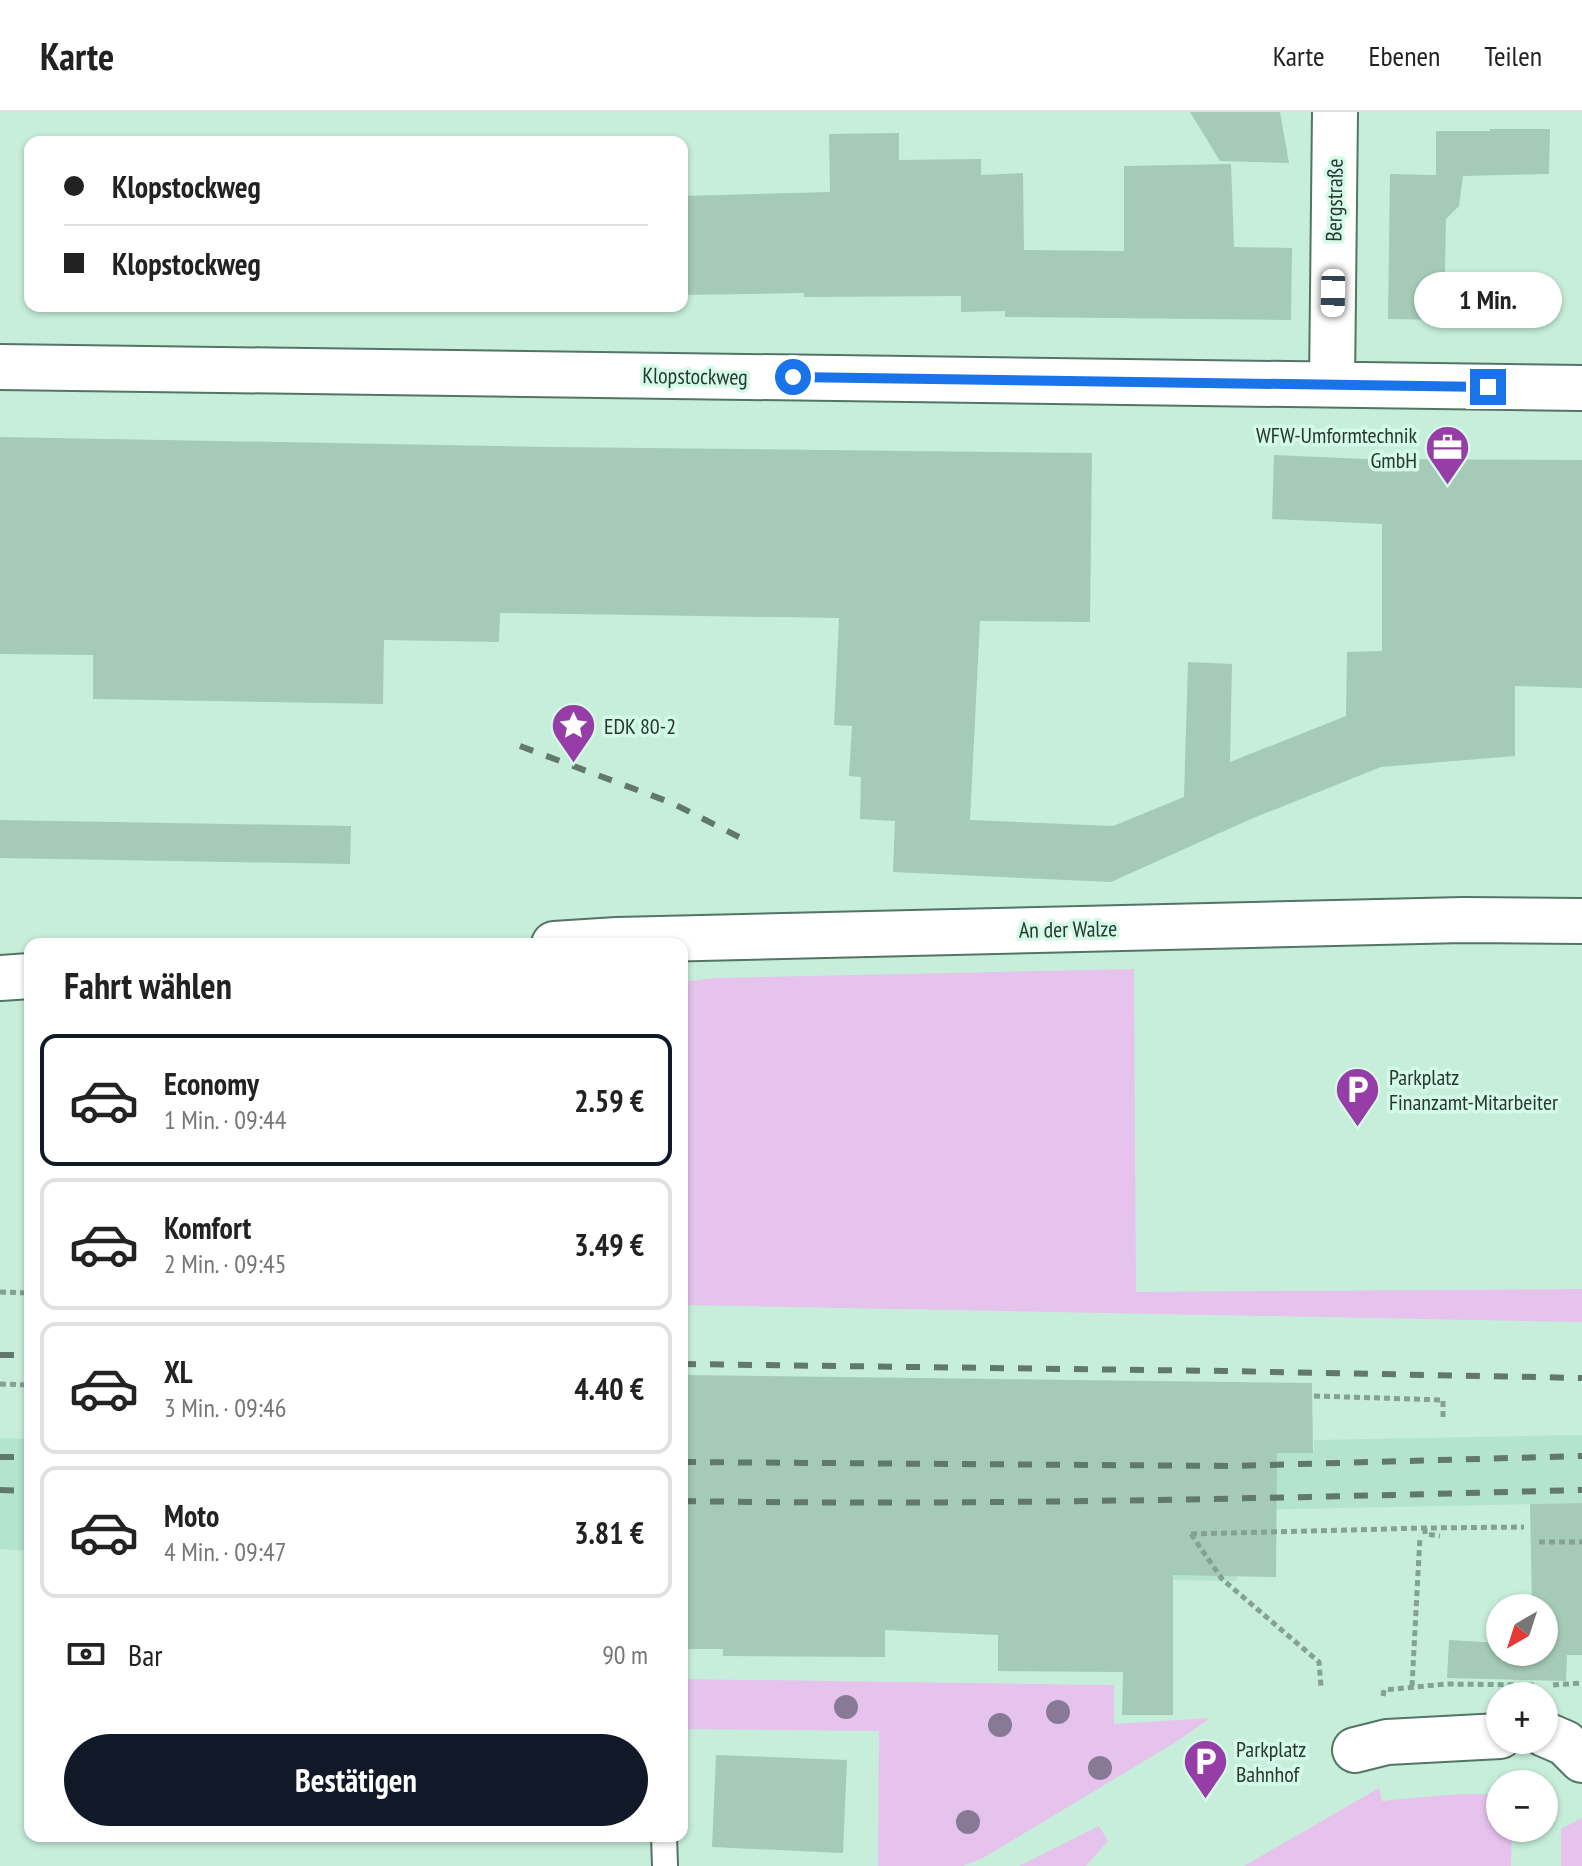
<!DOCTYPE html>
<html lang="de">
<head>
<meta charset="utf-8">
<style>
	body { margin:0; font-family:"PT Sans Narrow",sans-serif; background:#f2f2f2; color:#222; height:100vh; display:flex; flex-direction:column; font-size:30px; white-space:nowrap }
	* { box-sizing:border-box; margin:0 }
	p { font-size:26px; color:#767676 }
	.icon { flex:none; width:44px; height:44px; fill:none; stroke:currentColor; stroke-width:2; stroke-linecap:round; stroke-linejoin:round }
	.map { position:relative; flex:1; overflow:hidden }
	.sheet { position:absolute; left:24px; top:826px; width:664px; height:904px; display:flex; flex-direction:column; background:#fff; border-radius:16px; box-shadow:0 2px 6px #0004 }
	.sheet>* { flex:none }
	.guide { position:absolute; left:24px; top:24px; width:664px; height:176px; border-radius:16px; box-shadow:0 2px 6px #0004; display:grid; align-content:center; height:176px; padding:0 40px; background:#fff }
	.needle { width:52px; rotate:219deg }
	.controls { position:absolute; left:1486px; top:1482px; display:grid; gap:16px }
	.controls a { display:grid; place-items:center; width:72px; height:72px; border-radius:50%; background:#fff; box-shadow:0 2px 6px #0004; font-size:40px }
	.end { position:absolute; width:36px; height:36px; margin:-18px; border:10px solid #1a73e8; background:#fff; box-shadow:0 0 0 4px #fff }
	.from { border-radius:50% }
	.bubble { position:absolute; height:56px; border-radius:28px; background:#fff; box-shadow:0 2px 6px #0004; font-size:26px; font-weight:800; line-height:56px; text-align:center }
	.car { position:absolute; width:24px; height:48px; margin:-24px -12px; border-radius:10px; box-shadow:0 0 6px 2px #0007; background:linear-gradient(#fff 24%,#345 0 40%,#fff 0 76%,#345 0 86%,#fff 0) }
	.guide b { display:flex; align-items:center; gap:28px; height:76px; font-size:30px }
	.guide b+b { border-top:2px solid #e0e0e0 }
	.guide i { width:20px; height:20px; background:#222 }
	ul { padding:0; list-style:none }
	li { display:flex; align-items:center; gap:24px; height:132px; margin:0 16px 12px; padding:0 24px; border:4px solid #e0e0e0; border-radius:16px }
	li div { flex:1 }
	li b { display:block; font-size:30px }
	li em { font-style:normal; font-weight:800 }
	li.selected { border-color:#111827 }
	li>.icon { width:72px; height:72px; stroke-width:1.5 }
	h2 { padding:0 40px; font-size:36px; line-height:96px }
	.pay { display:flex; align-items:center; gap:20px; height:88px; padding:0 40px; font-size:30px }
	.pay p { margin-inline-start:auto }
	.cta { display:flex; gap:16px; margin-top:auto; padding:16px 40px }
	.cta a { flex:1; height:92px; border-radius:48px; background:#111827; color:#fff; font-size:32px; font-weight:800; line-height:92px; text-align:center }
	header { display:flex; align-items:center; gap:48px; box-sizing:border-box; height:112px; padding:0 40px; background:#fff; border-bottom:2px solid #e0e0e0 }
	header strong { font-size:38px }
	nav { display:flex; gap:44px; margin-inline-start:auto; font-size:28px }
	.map>svg:first-child { display:block }
	.built { fill:#b5e4cd }
	.green { fill:#e6c3ed }
	.building { fill:#a5cbb8 }
	.lines { fill:none; stroke-linecap:round; stroke-linejoin:round }
	.service-casing { stroke:#527565; stroke-width:28 }
	.minor-casing { stroke:#527565; stroke-width:48 }
	.path { stroke:#84a193; stroke-width:5; stroke-dasharray:6 4; stroke-linecap:butt }
	.service { stroke:#fff; stroke-width:24 }
	.minor { stroke:#fff; stroke-width:44 }
	.rail { stroke:#61786c; stroke-width:6; stroke-dasharray:14 14; stroke-linecap:butt }
	.tree { fill:#887a96 }
	.route { stroke:#1a73e8; stroke-width:10 }
	.labels { text-anchor:middle; dominant-baseline:central; stroke-width:7; stroke-linejoin:round; paint-order:stroke }
	.street-label { font-size:22px; fill:#283730; stroke:#d4fbe8 }
	.poi-label { font-size:22px; fill:#283730; stroke:#d4fbe8; text-anchor:start }
</style>
</head>
<body>
<header>
<strong>Karte</strong>
<nav><a>Karte</a><a>Ebenen</a><a>Teilen</a></nav>
</header>
<div class="map">
<svg width="1582" height="1754" viewBox="0 0 1582 1754">
	<rect width="100%" height="100%" fill="#c7eeda"/>
	<!-- built -->
	<path class="built" d="M 1582,1323 L 1582,1391 L 1240,1398 L 1237,1469 L 682,1460 L 682,1334 L 1314,1339 L 1314,1328 Z
		M 0,1326 L 30,1327 L 30,1439 L 0,1437 Z"/>
	<!-- green -->
	<path class="green" d="M 1134,857 L 1136,1180 L 1582,1177 L 1582,1210 L 682,1193 L 682,873 L 690,869 L 713,866 Z
		M 682,1567 L 1114,1573 L 1114,1612 L 1210,1606 L 1179,1628 L 983,1746 L 963,1754 L 878,1754 L 879,1619 L 682,1617 Z
		M 1379,1676 L 1382,1689 C 1405,1687 1483,1677 1500,1685 L 1500,1716 L 1512,1716 L 1511,1754 L 1244,1754 Z
		M 1582,1706 L 1582,1754 L 1561,1754 L 1561,1717 Z
		M 1099,1714 L 1108,1729 L 1086,1754 L 1019,1754 Z"/>
	<!-- building -->
	<path class="building" d="M 1190,0 L 1280,0 L 1289,51 L 1220,49 Z
		M 1490,17 L 1550,17 L 1549,62 L 1463,64 L 1459,94 L 1446,107 L 1444,208 L 1388,207 L 1390,62 L 1436,63 L 1436,19 L 1490,19 Z
		M 899,21 L 899,48 L 981,47 L 981,63 L 1023,61 L 1024,138 L 1124,139 L 1124,54 L 1231,52 L 1234,135 L 1292,136 L 1291,208 L 1005,205 L 1005,199 L 961,200 L 961,184 L 804,185 L 804,181 L 682,183 L 682,84 L 830,80 L 829,22 Z
		M 0,325 L 552,335 L 1092,341 L 1090,510 L 980,509 L 970,708 L 1113,714 L 1184,685 L 1188,550 L 1232,552 L 1230,650 L 1346,604 L 1347,540 L 1382,539 L 1382,412 L 1272,407 L 1274,343 L 1366,347 L 1582,348 L 1582,576 L 1515,574 L 1515,644 L 1381,655 L 1251,707 L 1111,770 L 893,760 L 895,709 L 860,707 L 861,665 L 849,664 L 852,614 L 834,613 L 839,506 L 500,501 L 499,530 L 384,528 L 383,592 L 93,587 L 93,543 L 0,542 Z
		M 0,708 L 351,714 L 350,752 L 0,746 Z
		M 682,1263 L 1312,1271 L 1313,1341 L 1277,1341 L 1276,1465 L 1173,1463 L 1173,1603 L 1122,1603 L 1123,1560 L 998,1559 L 998,1523 L 885,1518 L 885,1545 L 723,1544 L 723,1537 L 682,1537 Z
		M 1582,1391 L 1582,1543 L 1567,1543 L 1566,1569 L 1447,1566 L 1449,1528 L 1500,1531 L 1500,1540 L 1544,1540 L 1544,1496 L 1532,1496 L 1530,1392 Z
		M 716,1643 L 847,1648 L 843,1741 L 712,1735 Z"/>
	<g class="lines">
		<defs>
			<path id="service" d="M 664,1724 L 665,1754"/>
			<path id="minor" d="M 0,255 L 1582,276
				M 1332,272 L 1335,0
				M 554,832 L 617,828 L 1464,808 L 1582,809
				M 0,866 L 30,864
				M 1544,1622 L 1565,1631 L 1582,1648
				M 1355,1638 L 1387,1630 L 1500,1624"/>
		</defs>
		<!-- service casing -->
		<use href="#service" class="service-casing"/>
		<!-- minor casing -->
		<use href="#minor" class="minor-casing"/>
		<!-- path -->
		<path class="path" d="M 0,1180 L 30,1181
			M 0,1272 L 30,1273
			M 1314,1284 L 1443,1288 L 1443,1309
			M 1425,1416 L 1425,1422 L 1440,1424
			M 1191,1422 L 1425,1416 L 1524,1415
			M 1191,1422 L 1222,1467 L 1319,1550 L 1321,1575
			M 1539,1430 L 1582,1430
			M 1553,1573 L 1582,1571
			M 1412,1574 L 1420,1424
			M 1383,1584 L 1384,1578 L 1446,1572 L 1535,1573
			M 1544,1703 L 1549,1707"/>
		<!-- service -->
		<use href="#service" class="service"/>
		<!-- minor -->
		<use href="#minor" class="minor"/>
		<!-- rail -->
		<path class="rail" d="M 520,634 L 672,691 L 739,725
			M 0,1243 L 30,1243
			M 682,1252 L 1224,1259 L 1582,1266
			M 0,1345 L 30,1345
			M 682,1350 L 1232,1354 L 1582,1344
			M 0,1378 L 30,1379
			M 682,1389 C 982,1394 1282,1386 1582,1378"/>
	</g>
	<!-- trees -->
	<g class="tree">
		<circle cx="846" cy="1595" r="12"/>
		<circle cx="1058" cy="1600" r="12"/>
		<circle cx="1000" cy="1613" r="12"/>
		<circle cx="1100" cy="1656" r="12"/>
		<circle cx="968" cy="1710" r="12"/>
	</g>
	<g class="lines">
		<!-- route -->
		<path class="route" d="M 793,265 L 1488,275"/>
	</g>
	<!-- icons -->
	<defs>
		<symbol id="office-pin" viewBox="-11 -11 22 30"><path d="M0 17L-7.5 6A9.5 9.5 0 1 1 7.5 6Z" fill="#973da8" stroke="#d4fbe8"/><path d="M-6-3h4V-5.5h4V-3h4V5H-6ZM-1-4.5V-3h2v-1.5ZM-6 0V1H6V0Z" fill="#fff"/></symbol>
		<symbol id="sight-pin" viewBox="-11 -11 22 30"><path d="M0 17L-7.5 6A9.5 9.5 0 1 1 7.5 6Z" fill="#973da8" stroke="#d4fbe8"/><path d="M0-6L1.8-2.2L6-1.7L2.9 1.2L3.7 5.4L0 3.3L-3.7 5.4L-2.9 1.2L-6-1.7L-1.8-2.2Z" fill="#fff"/></symbol>
		<symbol id="parking-pin" viewBox="-11 -11 22 30"><path d="M0 17L-7.5 6A9.5 9.5 0 1 1 7.5 6Z" fill="#973da8" stroke="#d4fbe8"/><path d="M-3.5-5.5H1a3.5 3.5 0 0 1 0 7H-1V5.5H-3.5ZM-1-3.4V-.6H.8a1.4 1.4 0 0 0 0-2.8Z" fill="#fff"/></symbol>
	</defs>
	<g fill-rule="evenodd">
		<use href="#office-pin" x="1422" y="310" width="51" height="69"/>
		<use href="#sight-pin" x="548" y="588" width="51" height="69"/>
		<use href="#parking-pin" x="1332" y="952" width="51" height="69"/>
		<use href="#parking-pin" x="1180" y="1624" width="51" height="69"/>
	</g>
	<g class="labels">
		<!-- street labels -->
		<g class="street-label">
			<text transform="translate(1334 88) rotate(-89)">Bergstraße</text>
			<text transform="translate(695 264) rotate(1)">Klopstockweg</text>
			<text transform="translate(1068 817) rotate(-1)">An der Walze</text>
		</g>
		<!-- poi labels -->
		<g class="poi-label">
			<text x="1417" y="323" text-anchor="end">WFW-Umformtechnik<tspan x="1417" dy="25">GmbH</tspan></text>
			<text x="604" y="614">EDK 80-2</text>
			<text x="1389" y="965">Parkplatz<tspan x="1389" dy="25">Finanzamt-Mitarbeiter</tspan></text>
			<text x="1236" y="1637">Parkplatz<tspan x="1236" dy="25">Bahnhof</tspan></text>
		</g>
	</g>
</svg>
<div class="controls">
<a><svg class="needle" viewBox="-14 -14 28 28"><path d="M0-13l5 13h-10z" fill="#e53935"/><path d="M0 13l5-13h-10z" fill="#767676"/></svg></a>
<a>+</a>
<a>−</a>
</div>
<i class="end from" style="left:793px;top:265px"></i>
<i class="end" style="left:1488px;top:275px"></i>
<div class="bubble" style="left:1414px;top:160px;width:148px">1 Min.</div>
<i class="car" style="left:1333px;top:181px;rotate:181deg"></i>
<div class="guide">
<b><i class="from"></i>Klopstockweg</b>
<b><i></i>Klopstockweg</b>
</div>
<section class="sheet">
<h2>Fahrt wählen</h2>
<ul>
<li class="selected"><svg class="icon" aria-label="car" viewBox="0 0 24 24"><path d="M5 17H2v-5l4-1 3-4h7l3 4 3 1v5h-3M9 17h6M6 11h13"/><circle cx="7" cy="17" r="2"/><circle cx="17" cy="17" r="2"/></svg><div><b>Economy</b><p>1 Min. · 09:44</p></div><em>2.59 €</em></li>
<li><svg class="icon" aria-label="car" viewBox="0 0 24 24"><path d="M5 17H2v-5l4-1 3-4h7l3 4 3 1v5h-3M9 17h6M6 11h13"/><circle cx="7" cy="17" r="2"/><circle cx="17" cy="17" r="2"/></svg><div><b>Komfort</b><p>2 Min. · 09:45</p></div><em>3.49 €</em></li>
<li><svg class="icon" aria-label="car" viewBox="0 0 24 24"><path d="M5 17H2v-5l4-1 3-4h7l3 4 3 1v5h-3M9 17h6M6 11h13"/><circle cx="7" cy="17" r="2"/><circle cx="17" cy="17" r="2"/></svg><div><b>XL</b><p>3 Min. · 09:46</p></div><em>4.40 €</em></li>
<li><svg class="icon" aria-label="car" viewBox="0 0 24 24"><path d="M5 17H2v-5l4-1 3-4h7l3 4 3 1v5h-3M9 17h6M6 11h13"/><circle cx="7" cy="17" r="2"/><circle cx="17" cy="17" r="2"/></svg><div><b>Moto</b><p>4 Min. · 09:47</p></div><em>3.81 €</em></li>
</ul>
<div class="pay"><svg class="icon" aria-label="cash" viewBox="0 0 24 24"><path d="M3 7h18v10H3z"/><circle cx="12" cy="12" r="2"/></svg>Bar<p>90 m</p></div>
<div class="cta"><a>Bestätigen</a></div>
</section>
</div>
</body>
</html>
